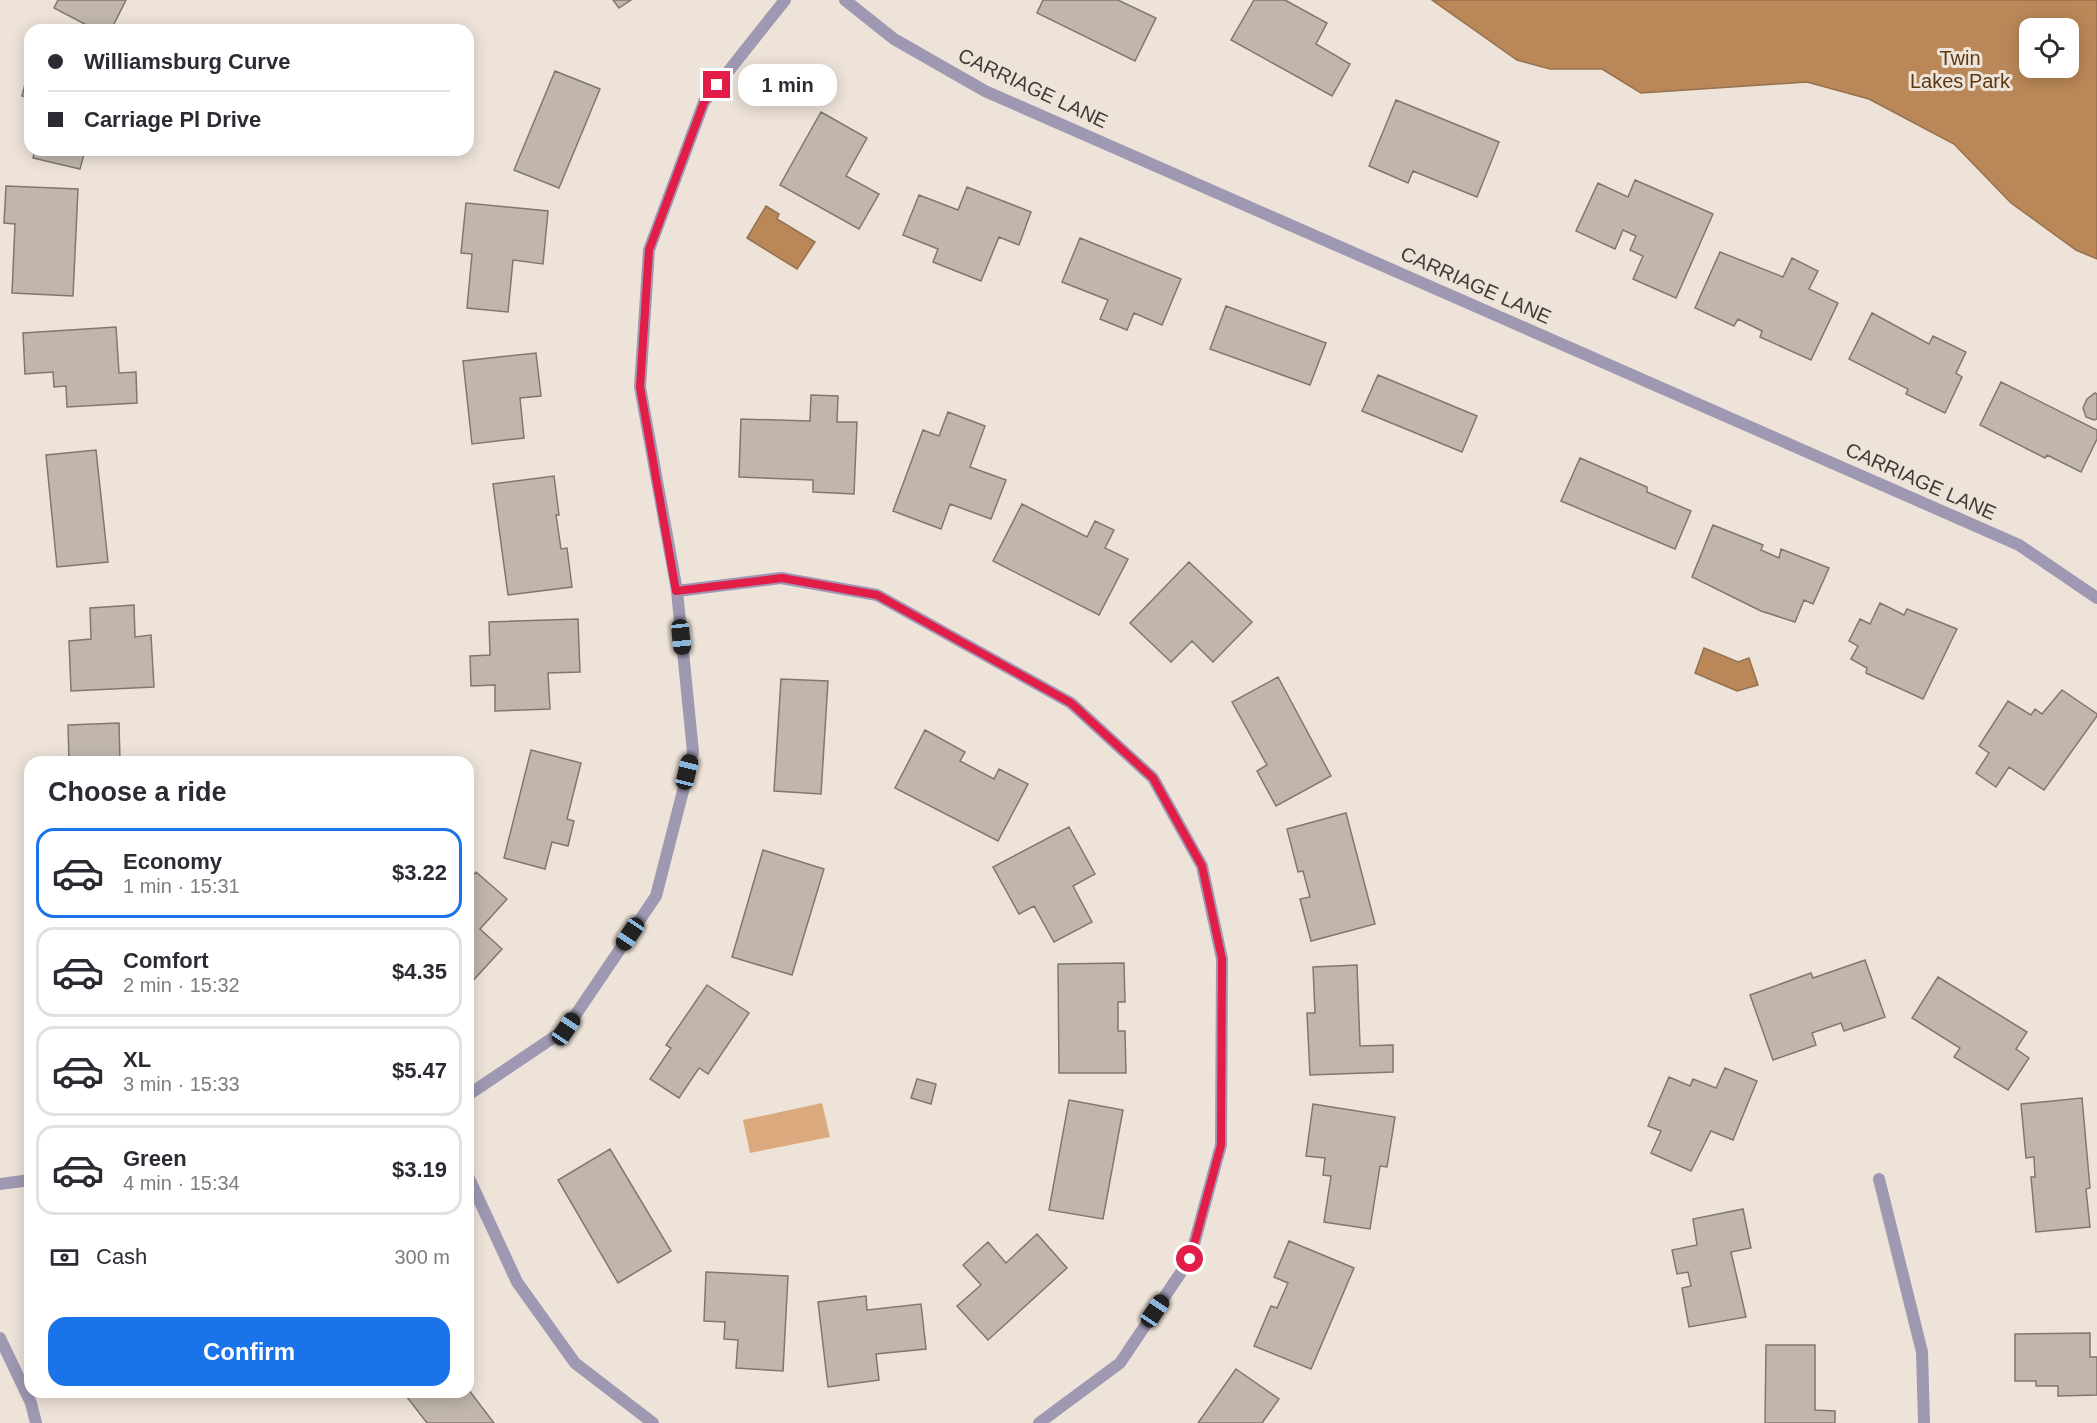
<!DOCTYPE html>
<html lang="en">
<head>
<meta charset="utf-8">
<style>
	body { margin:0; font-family:Arial,sans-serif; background:#f2f2f3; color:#2b2b33; height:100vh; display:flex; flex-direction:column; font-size:22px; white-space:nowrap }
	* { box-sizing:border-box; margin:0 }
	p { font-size:20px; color:#7c7c81 }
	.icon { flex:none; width:33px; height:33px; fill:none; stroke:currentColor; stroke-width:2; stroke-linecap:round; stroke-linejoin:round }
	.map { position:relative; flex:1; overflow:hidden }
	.drawer { position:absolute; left:24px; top:756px; width:450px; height:642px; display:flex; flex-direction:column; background:#fff; border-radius:18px; box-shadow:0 3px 15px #0003 }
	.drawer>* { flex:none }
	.guide { position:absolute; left:24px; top:24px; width:450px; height:132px; border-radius:18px; box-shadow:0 3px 15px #0003; display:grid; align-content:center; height:132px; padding:0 24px; background:#fff }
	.tools { position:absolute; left:2019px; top:18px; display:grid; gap:12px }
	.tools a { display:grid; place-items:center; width:60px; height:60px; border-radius:12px; background:#fff; box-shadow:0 3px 15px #0003; font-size:30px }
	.end { position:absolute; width:27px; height:27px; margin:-14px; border:8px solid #e11d48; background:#fff; box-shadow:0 0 0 3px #fff }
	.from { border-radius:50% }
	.bubble { position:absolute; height:42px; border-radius:18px; background:#fff; box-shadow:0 3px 15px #0003; font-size:20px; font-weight:700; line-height:42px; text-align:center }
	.car { position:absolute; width:18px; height:36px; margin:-18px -9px; border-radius:8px; box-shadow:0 0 4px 2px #0007; background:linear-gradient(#222 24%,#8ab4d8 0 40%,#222 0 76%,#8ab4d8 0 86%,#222 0) }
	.guide b { display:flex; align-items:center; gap:21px; height:57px; font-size:22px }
	.guide b+b { border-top:2px solid #e1e1e2 }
	.guide i { width:15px; height:15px; background:#2b2b33 }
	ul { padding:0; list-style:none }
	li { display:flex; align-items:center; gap:18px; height:90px; margin:0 12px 9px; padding:0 12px; border:3px solid #e1e1e2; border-radius:18px }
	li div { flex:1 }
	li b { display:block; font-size:22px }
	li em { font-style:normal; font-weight:700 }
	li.on { border-color:#1a73e8 }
	li>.icon { width:54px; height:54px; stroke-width:1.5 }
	h2 { padding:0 24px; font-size:27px; line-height:72px }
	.pay { display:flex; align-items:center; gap:15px; height:66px; padding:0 24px; font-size:22px }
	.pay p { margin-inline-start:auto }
	.cta { display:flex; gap:12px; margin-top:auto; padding:12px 24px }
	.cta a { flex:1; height:69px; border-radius:18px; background:#1a73e8; color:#fff; font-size:24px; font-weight:700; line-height:69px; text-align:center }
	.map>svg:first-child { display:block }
	.green { fill:#daaa7e }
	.water { fill:#ba8858; stroke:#95714e; stroke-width:1.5; fill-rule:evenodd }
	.building { fill:#c0b6ad; stroke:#81776f; stroke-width:1.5 }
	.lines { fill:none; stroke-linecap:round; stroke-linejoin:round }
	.street { stroke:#9f98b3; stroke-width:12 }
	.route { stroke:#e11d48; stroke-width:8 }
	.labels { text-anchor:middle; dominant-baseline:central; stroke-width:6; stroke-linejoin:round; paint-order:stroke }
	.park-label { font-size:20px; fill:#5c3813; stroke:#eee3d9 }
	.street-label { font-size:20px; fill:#403c38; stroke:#eee3d9 }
</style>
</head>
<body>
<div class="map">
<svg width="2097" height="1423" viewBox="0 0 2097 1423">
	<rect width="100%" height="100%" fill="#eee3d9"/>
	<!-- green -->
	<path class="green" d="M 822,1103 L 830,1137 L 750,1153 L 743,1120 Z"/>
	<!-- water -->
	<path class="water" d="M 1432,0 L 2097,0 L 2097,259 L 2076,250 L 2011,203 L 1954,144 L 1869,99 L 1807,82 L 1641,93 L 1602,69 L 1550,69 L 1517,60 ZM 2030,28 L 2068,28 L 2068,68 L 2030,68 Z
		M 766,206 L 779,214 L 777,219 L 815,242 L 797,269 L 747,238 Z
		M 1704,648 L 1738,662 L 1749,658 L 1758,685 L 1737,691 L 1695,673 Z"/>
	<!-- building -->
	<path class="building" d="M 58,0 L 126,0 L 111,30 L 96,30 L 54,8 Z
		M 613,0 L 631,0 L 619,8 Z
		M 1043,0 L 1118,0 L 1156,18 L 1135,61 L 1037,13 Z
		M 1254,0 L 1285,0 L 1327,23 L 1316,44 L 1350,64 L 1332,96 L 1231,40 Z
		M 30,65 L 30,98 L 22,96 Z
		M 555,71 L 600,89 L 559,188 L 514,170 Z
		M 1396,100 L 1499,142 L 1477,197 L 1413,171 L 1408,183 L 1369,166 Z
		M 821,112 L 867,138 L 846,176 L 879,194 L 859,229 L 780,185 Z
		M 35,150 L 85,150 L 80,169 L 33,158 Z
		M 1635,180 L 1713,214 L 1676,298 L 1633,279 L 1643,256 L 1630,250 L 1636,236 L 1623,230 L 1615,249 L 1576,231 L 1598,183 L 1628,197 Z
		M 6,186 L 78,189 L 73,296 L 12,293 L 15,224 L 4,223 Z
		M 967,187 L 1031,212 L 1019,245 L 999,237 L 981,281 L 933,262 L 938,249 L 903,235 L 919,195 L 958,210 Z
		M 466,203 L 548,211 L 543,264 L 513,260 L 508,312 L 467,308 L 472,254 L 461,253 Z
		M 1080,238 L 1181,279 L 1162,325 L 1134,313 L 1127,330 L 1100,319 L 1108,300 L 1062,282 Z
		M 1720,252 L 1783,277 L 1792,258 L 1818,271 L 1809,289 L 1838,303 L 1811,360 L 1760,337 L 1762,331 L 1738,319 L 1734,326 L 1695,308 Z
		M 1226,306 L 1326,343 L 1310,385 L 1210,349 Z
		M 1872,313 L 1929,344 L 1933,336 L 1966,352 L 1956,373 L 1962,377 L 1945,413 L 1906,394 L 1908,389 L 1849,359 Z
		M 116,327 L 119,373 L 136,372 L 137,403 L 67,407 L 66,386 L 54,387 L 53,372 L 25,374 L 23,333 Z
		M 536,353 L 541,396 L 520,398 L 524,438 L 472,444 L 463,361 Z
		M 1378,375 L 1477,416 L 1462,452 L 1362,411 Z
		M 2001,382 L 2097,430 L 2097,439 L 2081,472 L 2047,455 L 2045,458 L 1980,425 Z
		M 2095,393 L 2097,394 L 2097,419 L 2094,420 L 2086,417 L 2083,408 L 2087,399 Z
		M 811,395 L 838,396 L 837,422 L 857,422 L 854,494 L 813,492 L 813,480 L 739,477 L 741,419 L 810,421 Z
		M 948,412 L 985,426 L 970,467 L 1006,480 L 991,519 L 950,504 L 941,529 L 893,511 L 923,430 L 939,436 Z
		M 96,450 L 108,562 L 57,567 L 46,455 Z
		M 1580,458 L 1647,487 L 1647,492 L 1691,511 L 1675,549 L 1561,501 Z
		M 554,476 L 559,515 L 556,515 L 561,549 L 567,548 L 572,587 L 508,595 L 493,484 Z
		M 1022,504 L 1087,537 L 1095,521 L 1114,530 L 1105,548 L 1128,559 L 1099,615 L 993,561 Z
		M 1713,525 L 1763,545 L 1761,550 L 1779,558 L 1781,549 L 1829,568 L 1813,604 L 1804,600 L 1795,622 L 1761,611 L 1692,577 Z
		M 1189,562 L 1252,622 L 1213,662 L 1192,641 L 1171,662 L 1130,623 Z
		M 1880,603 L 1904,615 L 1907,609 L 1957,629 L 1923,699 L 1866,673 L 1867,668 L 1851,659 L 1858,646 L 1849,641 L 1860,619 L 1870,624 Z
		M 134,605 L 135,637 L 151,635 L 154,687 L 71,691 L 69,641 L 91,639 L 90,608 Z
		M 578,619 L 580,672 L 548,673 L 550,709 L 495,711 L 495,685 L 471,686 L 470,656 L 490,655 L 489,622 Z
		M 1278,677 L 1331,776 L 1276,806 L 1257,771 L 1267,765 L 1232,702 Z
		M 781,679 L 828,681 L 821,794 L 774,791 Z
		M 2062,690 L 2097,714 L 2097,716 L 2044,790 L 2009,767 L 1996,787 L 1976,773 L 1989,753 L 1979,746 L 2008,701 L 2031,715 L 2035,709 L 2042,714 Z
		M 119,723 L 120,762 L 69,762 L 68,725 Z
		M 925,730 L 965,752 L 960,761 L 994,779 L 999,769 L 1028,784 L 998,841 L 895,788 Z
		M 531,750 L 581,763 L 567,819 L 574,821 L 568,846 L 552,842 L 545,869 L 504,858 Z
		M 1346,813 L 1375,924 L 1311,941 L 1300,899 L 1310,897 L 1303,871 L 1298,872 L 1287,829 Z
		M 1069,827 L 1095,874 L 1073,886 L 1092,922 L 1054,942 L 1034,906 L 1019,914 L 993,867 Z
		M 763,850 L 824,869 L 792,975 L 732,957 Z
		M 476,872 L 507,899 L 480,929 L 502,949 L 468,986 L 468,881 Z
		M 1865,960 L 1885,1017 L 1844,1031 L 1841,1023 L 1812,1033 L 1816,1045 L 1773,1060 L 1750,995 L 1811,973 L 1813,978 Z
		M 1124,963 L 1125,1002 L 1118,1002 L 1118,1031 L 1125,1031 L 1126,1073 L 1059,1073 L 1058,964 Z
		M 1357,965 L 1360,1046 L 1393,1045 L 1393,1072 L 1310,1075 L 1307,1013 L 1315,1013 L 1313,967 Z
		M 1938,977 L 2027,1032 L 2016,1049 L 2029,1058 L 2008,1090 L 1954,1057 L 1960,1048 L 1912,1018 Z
		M 707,985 L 749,1013 L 708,1074 L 699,1068 L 679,1098 L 650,1079 L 671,1048 L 666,1045 Z
		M 1725,1068 L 1757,1081 L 1733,1140 L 1711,1131 L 1691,1171 L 1651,1153 L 1661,1131 L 1648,1126 L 1669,1077 L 1690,1086 L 1693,1079 L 1716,1088 Z
		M 917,1079 L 936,1084 L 931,1104 L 911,1098 Z
		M 2082,1098 L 2090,1188 L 2086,1189 L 2090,1227 L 2036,1232 L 2031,1177 L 2035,1177 L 2034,1157 L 2026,1158 L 2021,1104 Z
		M 1069,1100 L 1123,1110 L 1103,1219 L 1049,1210 Z
		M 1313,1104 L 1395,1117 L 1387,1167 L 1380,1166 L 1370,1229 L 1324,1222 L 1331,1176 L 1323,1175 L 1325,1158 L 1306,1156 Z
		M 610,1149 L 671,1251 L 618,1283 L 558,1180 Z
		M 1743,1209 L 1751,1248 L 1731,1252 L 1746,1317 L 1689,1327 L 1682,1288 L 1691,1286 L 1688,1272 L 1677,1274 L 1672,1250 L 1697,1245 L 1693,1219 Z
		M 1037,1234 L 1067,1268 L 988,1340 L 957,1306 L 981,1285 L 963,1265 L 988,1242 L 1006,1263 Z
		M 1289,1241 L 1354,1268 L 1311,1369 L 1254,1346 L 1271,1306 L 1277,1308 L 1288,1283 L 1274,1277 Z
		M 706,1272 L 788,1276 L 783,1371 L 736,1368 L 738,1340 L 724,1339 L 725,1322 L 704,1321 Z
		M 866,1296 L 867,1310 L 921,1304 L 926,1349 L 876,1354 L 879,1380 L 828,1387 L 818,1302 Z
		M 2090,1333 L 2090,1357 L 2097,1357 L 2097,1395 L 2058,1396 L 2058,1386 L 2036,1386 L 2036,1381 L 2015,1381 L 2015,1334 Z
		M 1766,1345 L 1815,1345 L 1815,1410 L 1835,1411 L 1835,1423 L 1765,1423 Z
		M 1236,1369 L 1279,1399 L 1262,1423 L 1198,1423 Z
		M 468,1389 L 494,1423 L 427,1423 L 403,1392 L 468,1392 Z"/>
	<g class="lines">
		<!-- street -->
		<path class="street" d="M 845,0 L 894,39 L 985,91 L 2019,545 L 2097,598
			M 677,591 L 781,578 L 877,595 L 1071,703 L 1153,778 L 1202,866 L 1222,959 L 1221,1145 L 1190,1259 L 1120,1363 L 1039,1423
			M 468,1095 L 566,1029 L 656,896 L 693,752 L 677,591 L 640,387 L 649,250 L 704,102 L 785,0
			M 468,1176 L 517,1282 L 575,1363 L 653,1423
			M 1879,1179 L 1922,1352 L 1924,1423
			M 0,1184 L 30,1180
			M 0,1338 L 31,1403 L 36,1423"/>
	</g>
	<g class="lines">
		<!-- route -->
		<path class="route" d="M 717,85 L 704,102 L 649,250 L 640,387 L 676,591 L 782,578 L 877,595 L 1071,703 L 1153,778 L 1202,866 L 1222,959 L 1221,1145 L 1190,1259"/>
	</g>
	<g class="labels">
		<!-- park labels -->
		<g class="park-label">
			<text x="1960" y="58">Twin<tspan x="1960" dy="23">Lakes Park</tspan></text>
		</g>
		<!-- street labels -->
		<g class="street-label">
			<text transform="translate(1033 88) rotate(25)">CARRIAGE LANE</text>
			<text transform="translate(1476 285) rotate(24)">CARRIAGE LANE</text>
			<text transform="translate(1921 481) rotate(24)">CARRIAGE LANE</text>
		</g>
	</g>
</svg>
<div class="tools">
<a><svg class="icon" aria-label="locate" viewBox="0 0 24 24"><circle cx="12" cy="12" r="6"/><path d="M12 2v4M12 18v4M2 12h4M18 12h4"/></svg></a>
</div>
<i class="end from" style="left:1190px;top:1259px"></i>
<i class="end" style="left:717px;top:85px"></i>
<div class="bubble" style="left:738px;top:64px;width:99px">1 min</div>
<i class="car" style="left:681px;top:637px;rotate:174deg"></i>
<i class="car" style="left:687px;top:772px;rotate:14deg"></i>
<i class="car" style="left:630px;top:934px;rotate:214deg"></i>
<i class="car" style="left:566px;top:1029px;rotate:34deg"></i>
<i class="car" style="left:1155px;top:1311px;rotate:34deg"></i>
<div class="guide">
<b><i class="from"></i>Williamsburg Curve</b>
<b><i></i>Carriage Pl Drive</b>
</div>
<section class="drawer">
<h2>Choose a ride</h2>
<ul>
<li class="on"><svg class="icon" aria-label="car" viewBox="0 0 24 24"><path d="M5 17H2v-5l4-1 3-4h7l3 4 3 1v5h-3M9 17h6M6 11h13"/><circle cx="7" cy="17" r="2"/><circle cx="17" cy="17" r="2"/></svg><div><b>Economy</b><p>1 min · 15:31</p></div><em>$3.22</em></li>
<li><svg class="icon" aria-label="car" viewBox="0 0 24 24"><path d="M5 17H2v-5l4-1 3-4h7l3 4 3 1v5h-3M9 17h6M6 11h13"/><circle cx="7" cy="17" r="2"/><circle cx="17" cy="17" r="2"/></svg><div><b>Comfort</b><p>2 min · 15:32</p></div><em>$4.35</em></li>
<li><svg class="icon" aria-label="car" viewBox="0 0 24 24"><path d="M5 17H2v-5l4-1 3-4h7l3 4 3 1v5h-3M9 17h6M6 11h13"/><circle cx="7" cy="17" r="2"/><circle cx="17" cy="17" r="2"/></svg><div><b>XL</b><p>3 min · 15:33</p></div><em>$5.47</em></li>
<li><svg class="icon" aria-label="car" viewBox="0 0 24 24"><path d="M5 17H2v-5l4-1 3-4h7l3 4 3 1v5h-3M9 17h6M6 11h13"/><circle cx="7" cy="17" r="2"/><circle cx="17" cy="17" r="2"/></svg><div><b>Green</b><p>4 min · 15:34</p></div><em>$3.19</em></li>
</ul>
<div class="pay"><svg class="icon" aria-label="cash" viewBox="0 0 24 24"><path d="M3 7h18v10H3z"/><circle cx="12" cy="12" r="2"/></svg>Cash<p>300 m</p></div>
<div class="cta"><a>Confirm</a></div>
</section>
</div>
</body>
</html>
